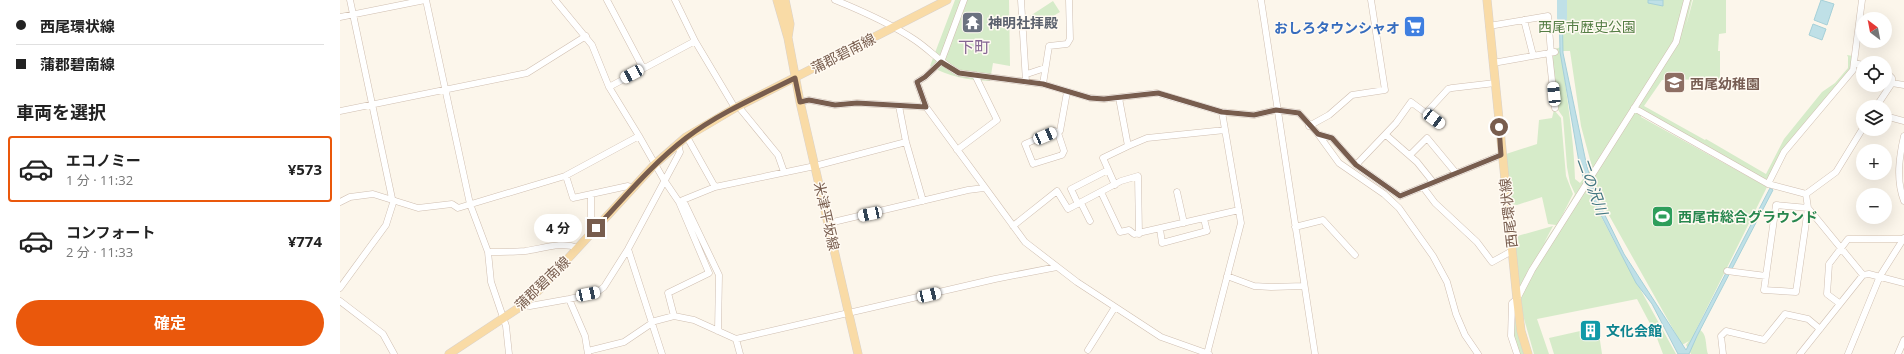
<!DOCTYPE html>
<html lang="ja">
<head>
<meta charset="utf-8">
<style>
	body { margin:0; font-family:"Open Sans","Noto Sans JP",sans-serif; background:#f2f2f2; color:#222; height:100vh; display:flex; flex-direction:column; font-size:15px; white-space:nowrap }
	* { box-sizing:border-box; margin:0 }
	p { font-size:13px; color:#767676 }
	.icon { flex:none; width:22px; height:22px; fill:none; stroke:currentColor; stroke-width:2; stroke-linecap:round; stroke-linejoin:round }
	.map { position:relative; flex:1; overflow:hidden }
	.panel { display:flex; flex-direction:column; background:#fff; width:340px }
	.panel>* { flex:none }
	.top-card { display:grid; align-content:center; height:88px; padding:0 16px; background:#fff }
	.needle { width:26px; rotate:328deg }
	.fabs { position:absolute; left:1516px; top:12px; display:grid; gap:8px }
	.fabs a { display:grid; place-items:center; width:36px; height:36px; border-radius:50%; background:#fff; box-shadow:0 4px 16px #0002; font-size:20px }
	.end { position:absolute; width:18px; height:18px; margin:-9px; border:5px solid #785d4e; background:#fff; box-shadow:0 0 0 2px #fff }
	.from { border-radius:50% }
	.bubble { position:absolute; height:28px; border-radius:14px; background:#fff; box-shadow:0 4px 16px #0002; font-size:13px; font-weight:700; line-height:28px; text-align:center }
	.car { position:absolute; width:12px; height:24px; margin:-12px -6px; border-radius:5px; box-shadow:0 0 3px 1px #0007; background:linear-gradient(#fff 24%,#345 0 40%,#fff 0 76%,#345 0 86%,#fff 0) }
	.top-card b { display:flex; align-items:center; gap:14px; height:38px; font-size:15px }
	.top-card b+b { border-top:1px solid #e0e0e0 }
	.top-card i { width:10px; height:10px; background:#222 }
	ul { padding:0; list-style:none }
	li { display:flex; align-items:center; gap:12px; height:66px; margin:0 8px 6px; padding:0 8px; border:2px solid transparent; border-radius:4px }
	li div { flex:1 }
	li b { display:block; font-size:15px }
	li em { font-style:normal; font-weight:700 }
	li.on { border-color:#ea580c }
	li>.icon { width:36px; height:36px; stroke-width:1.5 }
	h2 { padding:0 16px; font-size:18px; line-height:48px }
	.action { display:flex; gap:8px; margin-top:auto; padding:8px 16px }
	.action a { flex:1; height:46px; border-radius:24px; background:#ea580c; color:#fff; font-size:16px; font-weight:700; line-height:46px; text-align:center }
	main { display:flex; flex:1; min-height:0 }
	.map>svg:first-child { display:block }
	.green { fill:#d6ebc9 }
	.water { fill:#bfe0e7; stroke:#a6d0d8 }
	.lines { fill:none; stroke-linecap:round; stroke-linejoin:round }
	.river { stroke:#bfe0e7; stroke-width:10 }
	.minor-casing { stroke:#cfbeb0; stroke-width:7 }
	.major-casing { stroke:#d9d2cd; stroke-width:9 }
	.minor { stroke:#fff; stroke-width:6 }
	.major { stroke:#f9dba6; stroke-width:8 }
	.route { stroke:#785d4e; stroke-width:5 }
	.labels { text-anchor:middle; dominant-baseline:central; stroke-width:3; stroke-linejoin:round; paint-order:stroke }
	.worship-label { font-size:14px; font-weight:bold; fill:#5b616d; stroke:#fffaf2; text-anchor:start }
	.park-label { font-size:14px; fill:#557e45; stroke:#fffaf2 }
	.shop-label { font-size:14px; font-weight:bold; fill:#366cbe; stroke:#fffaf2; text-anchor:end }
	.street-label { font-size:14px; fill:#785d4e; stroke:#fffaf2 }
	.education-label { font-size:14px; font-weight:bold; fill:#785e54; stroke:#fffaf2; text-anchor:start }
	.leisure-label { font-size:14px; font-weight:bold; fill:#27864d; stroke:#fffaf2; text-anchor:start }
	.culture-label { font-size:14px; font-weight:bold; fill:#0d838f; stroke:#fffaf2; text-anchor:start }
	.water-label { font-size:15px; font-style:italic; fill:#447883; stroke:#fffaf2 }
	.quarter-label { font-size:16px; fill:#856693; stroke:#fffaf2 }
</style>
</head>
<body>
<main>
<section class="panel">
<div class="top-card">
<b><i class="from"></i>西尾環状線</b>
<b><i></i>蒲郡碧南線</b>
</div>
<h2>車両を選択</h2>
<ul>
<li class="on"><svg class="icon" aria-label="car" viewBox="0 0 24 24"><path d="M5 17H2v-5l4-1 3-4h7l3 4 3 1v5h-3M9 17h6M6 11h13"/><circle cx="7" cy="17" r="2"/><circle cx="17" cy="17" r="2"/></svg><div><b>エコノミー</b><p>1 分 · 11:32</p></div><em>¥573</em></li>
<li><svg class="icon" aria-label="car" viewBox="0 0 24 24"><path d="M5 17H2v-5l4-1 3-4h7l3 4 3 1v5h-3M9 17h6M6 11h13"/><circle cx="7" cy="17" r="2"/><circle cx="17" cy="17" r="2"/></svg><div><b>コンフォート</b><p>2 分 · 11:33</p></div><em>¥774</em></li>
</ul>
<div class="action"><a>確定</a></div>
</section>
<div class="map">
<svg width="1564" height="354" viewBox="0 0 1564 354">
	<rect width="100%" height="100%" fill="#fcf6eb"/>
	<!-- green -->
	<path class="green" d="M 615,0 L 669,0 L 670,66 L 653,63 L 650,81 C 628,80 609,77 590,66 Z
		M 1220,0 L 1352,0 L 1346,26 L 1353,0 L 1386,0 L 1386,33 L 1379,34 L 1378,51 L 1380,51 L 1380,79 L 1322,80 L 1304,106 L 1365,140 L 1366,139 L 1426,174 L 1444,139 L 1482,92 L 1495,83 L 1508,68 L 1508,57 L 1507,55 L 1513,56 L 1512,70 L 1454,140 L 1432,175 L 1425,182 L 1302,111 L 1301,117 L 1427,187 L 1355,332 L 1358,329 C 1368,333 1365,345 1368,354 L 1351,354 L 1346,345 L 1349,341 L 1342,345 L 1257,194 L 1256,188 L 1250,195 C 1278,250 1307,301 1336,354 L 1323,354 L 1315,333 L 1297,299 L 1197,319 L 1209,354 L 1194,354 L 1179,301 L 1174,237 L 1213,226 L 1204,243 L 1216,225 L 1208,224 L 1202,197 L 1177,205 L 1171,204 L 1166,154 L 1197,144 L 1199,120 L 1212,118 L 1214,110 L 1221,118 L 1226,176 L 1233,194 L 1220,220 L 1235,194 L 1230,183 L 1227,167 L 1223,117 L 1216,107 L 1212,50 L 1221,47 C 1225,91 1234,134 1235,179 L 1240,183 L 1252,167 L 1241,126 L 1230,51 L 1222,51 Z
		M 713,1 L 720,12 L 695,27 L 693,17 L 690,16 Z
		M 1173,310 L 1186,354 L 1178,354 L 1172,336 Z
		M 1258,327 L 1262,354 L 1214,354 L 1209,338 Z"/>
	<!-- water -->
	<path class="water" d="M 1219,0 L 1222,0 L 1223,53 L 1247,167 L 1258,201 L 1284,254 L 1346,350 L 1430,188 L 1433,190 L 1357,336 L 1349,354 L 1338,354 L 1312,304 L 1296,283 L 1247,188 L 1240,168 L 1220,52 Z
		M 1308,0 L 1323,0 L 1323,6 L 1308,3 Z
		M 1481,0 L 1494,4 L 1487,25 L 1474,20 Z
		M 1473,24 L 1486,29 L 1482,40 L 1469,35 Z"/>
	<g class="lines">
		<!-- river -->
		<path class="river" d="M 1222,18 L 1222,0"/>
		<defs>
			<path id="minor" d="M 86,0 L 130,204 L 148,252 L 151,282 L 166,326 L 169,354
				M 215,0 L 252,45 L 269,87 L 299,136 L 324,180 L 339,202 L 369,273 L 328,293 L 334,316
				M 267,0 L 303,68
				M 335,0 L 355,41 L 395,108
				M 495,0 C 522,11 550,23 575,40 C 590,50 602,64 619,73 L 703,84 L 750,98 L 764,99 L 817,93 L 882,112 L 914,115 L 936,110 L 959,113 L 978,134 L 999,163 L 1044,194 L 1059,208 L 1093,256 L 1107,282 L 1116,314 L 1125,335 L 1138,354
				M 624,0 L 601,62 L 585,77 L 577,82 L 586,107 L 685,242 L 737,282 L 821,337 L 869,354
				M 681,0 L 686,82
				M 921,0 L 975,354
				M 0,17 L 85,0
				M 1184,20 L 1193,55
				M 1149,26 L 1208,16 L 1211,53
				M 1209,53 L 1215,108
				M 1153,63 L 1215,52
				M 1514,63 L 1523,65
				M 687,74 L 705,68
				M 1552,83 L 1564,85
				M 703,84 L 709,46 L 727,44 L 730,39 L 729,0
				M 269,87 L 355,41
				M 460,102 L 469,100 L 495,105 L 517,103 L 586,107
				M 398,106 L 438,155 L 444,172
				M 559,106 L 566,142 L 583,201
				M 1536,107 L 1552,83 L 1552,78 L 1545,71
				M 1294,108 L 1428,184 L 1466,194
				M 0,111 L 187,73 L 246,36
				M 1086,113 L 1108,89 L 1112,88 L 1155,83
				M 1545,116 L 1564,121
				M 969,126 L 989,115 L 1012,95 L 1045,90 L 1031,0
				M 718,133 L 715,131 L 685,144 L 693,164 L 722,155 L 724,151 L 718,133 L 720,131 L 727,92
				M 978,134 L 992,138 L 1016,165 L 1060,196 L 1161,155
				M 1046,135 L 1077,162 L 1093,182
				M 1564,136 C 1559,158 1556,180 1564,201
				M 347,137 L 375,187
				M 788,146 L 807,138 L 885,130
				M 617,150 L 657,120 L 635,75
				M 1070,155 L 1087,138 L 1116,173
				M 1016,165 L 1056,123 L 1071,102 L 1102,125
				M 226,176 L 233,198 L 288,186 L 292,189
				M 1428,184 L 1444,152 L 1513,70 L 1522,0
				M 775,185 L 763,158 L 788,146 L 779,98
				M 1083,187 L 1095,203 L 1137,242 L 1152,262 L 1172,251
				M 761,192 L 780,232 L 789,230 L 794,234 L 899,210
				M 837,192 L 844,223
				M 251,194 L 251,222 L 256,228
				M 1466,194 L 1468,208 L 1456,292 L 1424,290 L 1436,205 L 1468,208 L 1523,275
				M 1466,194 L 1496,172 L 1523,128
				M 0,202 L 10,197 L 33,194 L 78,208 L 112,204 L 118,208 L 225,176 L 299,136
				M 741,203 L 750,221
				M 738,204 L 731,189 L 768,170
				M 489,223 L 628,190 L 644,188
				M 673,226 L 717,191 L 728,209 L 781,181 L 798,176 L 799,234
				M 955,227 L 983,220 L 1015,255
				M 820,229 L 822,243 L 867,231 L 864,219
				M 288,249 L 322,354
				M 148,252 C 160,252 173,252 185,251 C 201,249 223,241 237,248
				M 1387,271 L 1426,276
				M 887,276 L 914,286 L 931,287 L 964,286
				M 0,288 L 46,225 L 53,203 L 10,0
				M 229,299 L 245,336 L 248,354
				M 0,301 L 43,334 L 54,354
				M 1499,303 L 1487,294 L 1489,264 L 1508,239 L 1564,239
				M 183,305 L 190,306 L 229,299 L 256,293 L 264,287 L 288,249 L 340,152 L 338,144
				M 378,331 L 379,275 L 343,200 L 375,187 L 475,166 L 566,142
				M 396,339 L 400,354
				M 748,350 L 775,307
				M 248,351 L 284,342 L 315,321 L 334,316 L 354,320 L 396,339 L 655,279 L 717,267
				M 867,354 L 901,223 L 882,112
				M 1177,354 L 1171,336 L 1172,303 L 1177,299 L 1192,270 L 1336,42 L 1347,0
				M 1383,354 L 1381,336 L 1386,331 L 1424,340 L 1445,314 L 1468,319 L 1480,329
				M 1460,354 L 1523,275 L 1529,274 L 1564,283
				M 1508,354 L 1540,276 L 1564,238
				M 1558,354 L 1564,340"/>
			<path id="major" d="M 437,0 L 448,38 L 460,102 L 518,354
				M 445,0 L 450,24 L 448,37
				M 1147,0 L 1177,299 L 1181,331 L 1188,354
				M 109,354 L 183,305 L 200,289 L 315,164 L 346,137 L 395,108 L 607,0"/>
		</defs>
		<!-- minor casing -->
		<use href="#minor" class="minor-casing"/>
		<!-- major casing -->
		<use href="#major" class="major-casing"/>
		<!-- minor -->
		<use href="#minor" class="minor"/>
		<!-- major -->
		<use href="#major" class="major"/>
	</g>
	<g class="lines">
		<!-- route -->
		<path class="route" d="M 256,228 C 285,197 312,164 346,138 C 379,113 419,96 455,78 L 460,102 L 469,100 L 495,105 L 517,103 L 586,107 L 577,82 L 585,77 L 601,62 L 619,73 L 703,84 L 750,98 L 764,99 L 818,93 L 882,112 L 914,115 L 936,110 L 959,113 L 978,134 L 992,138 L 1016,165 L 1060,196 L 1161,155 L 1159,127"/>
	</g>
	<!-- icons -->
	<defs>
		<symbol id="temple-square" viewBox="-11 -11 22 22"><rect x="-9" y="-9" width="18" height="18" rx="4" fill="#6b7280" stroke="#fffaf2"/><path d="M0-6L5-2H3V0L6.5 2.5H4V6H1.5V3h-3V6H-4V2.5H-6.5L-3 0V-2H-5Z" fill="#fff"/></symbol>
		<symbol id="supermarket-square" viewBox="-11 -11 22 22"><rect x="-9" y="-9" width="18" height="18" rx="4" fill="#3f7fe0" stroke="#fffaf2"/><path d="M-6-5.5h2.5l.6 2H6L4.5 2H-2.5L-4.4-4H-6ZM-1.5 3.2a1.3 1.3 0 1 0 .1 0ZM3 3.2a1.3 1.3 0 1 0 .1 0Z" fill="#fff"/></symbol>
		<symbol id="school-square" viewBox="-11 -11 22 22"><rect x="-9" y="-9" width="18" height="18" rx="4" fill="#8d6e63" stroke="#fffaf2"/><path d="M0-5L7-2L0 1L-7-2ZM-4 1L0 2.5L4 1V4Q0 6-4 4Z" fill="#fff"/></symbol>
		<symbol id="stadium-square" viewBox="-11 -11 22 22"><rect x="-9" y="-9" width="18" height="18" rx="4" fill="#2e9e5b" stroke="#fffaf2"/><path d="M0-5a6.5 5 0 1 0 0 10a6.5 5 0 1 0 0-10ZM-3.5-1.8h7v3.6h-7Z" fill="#fff"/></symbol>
		<symbol id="building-square" viewBox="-11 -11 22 22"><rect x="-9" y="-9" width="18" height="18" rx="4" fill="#0f9aa8" stroke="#fffaf2"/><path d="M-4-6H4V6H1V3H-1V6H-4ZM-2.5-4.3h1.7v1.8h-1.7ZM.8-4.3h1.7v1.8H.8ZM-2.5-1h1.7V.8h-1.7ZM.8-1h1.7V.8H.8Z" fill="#fff"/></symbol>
	</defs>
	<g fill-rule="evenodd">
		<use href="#temple-square" x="620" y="10" width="25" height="25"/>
		<use href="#supermarket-square" x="1062" y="14" width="25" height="25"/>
		<use href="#school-square" x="1322" y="70" width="25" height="25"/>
		<use href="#stadium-square" x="1310" y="204" width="25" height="25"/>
		<use href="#building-square" x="1238" y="318" width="25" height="25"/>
	</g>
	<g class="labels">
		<!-- worship labels -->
		<g class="worship-label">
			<text x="648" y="22">神明社拝殿</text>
		</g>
		<!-- park labels -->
		<g class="park-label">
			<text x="1247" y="26">西尾市歴史公園</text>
		</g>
		<!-- shop labels -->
		<g class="shop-label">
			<text x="1060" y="27">おしろタウンシャオ</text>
		</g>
		<!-- street labels -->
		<g class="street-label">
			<text transform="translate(503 53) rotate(-27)">蒲郡碧南線</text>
			<text transform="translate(1168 213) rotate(-96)">西尾環状線</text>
			<text transform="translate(487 216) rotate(77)">米津平坂線</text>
			<text transform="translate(202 283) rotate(-44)">蒲郡碧南線</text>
		</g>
		<!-- education labels -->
		<g class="education-label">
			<text x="1350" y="83">西尾幼稚園</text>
		</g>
		<!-- leisure labels -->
		<g class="leisure-label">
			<text x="1338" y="216">西尾市総合グラウンド</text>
		</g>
		<!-- culture labels -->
		<g class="culture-label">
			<text x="1266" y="330">文化会館</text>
		</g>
		<!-- water labels -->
		<g class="water-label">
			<text transform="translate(1253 186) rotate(70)">二の沢川</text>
		</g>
		<!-- quarter labels -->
		<g class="quarter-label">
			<text x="634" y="47">下町</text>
		</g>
	</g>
</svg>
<div class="fabs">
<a><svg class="needle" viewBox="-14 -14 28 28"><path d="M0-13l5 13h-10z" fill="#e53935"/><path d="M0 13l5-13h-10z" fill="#767676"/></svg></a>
<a><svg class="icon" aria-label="locate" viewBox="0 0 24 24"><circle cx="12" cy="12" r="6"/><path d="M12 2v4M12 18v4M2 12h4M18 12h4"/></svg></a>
<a><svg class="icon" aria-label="layers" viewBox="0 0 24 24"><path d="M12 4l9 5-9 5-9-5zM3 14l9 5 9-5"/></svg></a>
<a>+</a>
<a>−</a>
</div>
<i class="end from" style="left:1159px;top:127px"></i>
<i class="end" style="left:256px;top:228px"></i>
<div class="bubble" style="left:194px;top:214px;width:48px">4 分</div>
<i class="car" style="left:292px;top:74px;rotate:242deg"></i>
<i class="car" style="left:1214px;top:94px;rotate:354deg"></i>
<i class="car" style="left:1094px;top:119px;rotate:127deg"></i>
<i class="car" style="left:705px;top:136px;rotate:67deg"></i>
<i class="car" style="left:530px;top:214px;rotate:258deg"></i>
<i class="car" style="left:248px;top:294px;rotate:78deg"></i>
<i class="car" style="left:589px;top:295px;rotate:77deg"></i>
</div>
</main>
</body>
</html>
